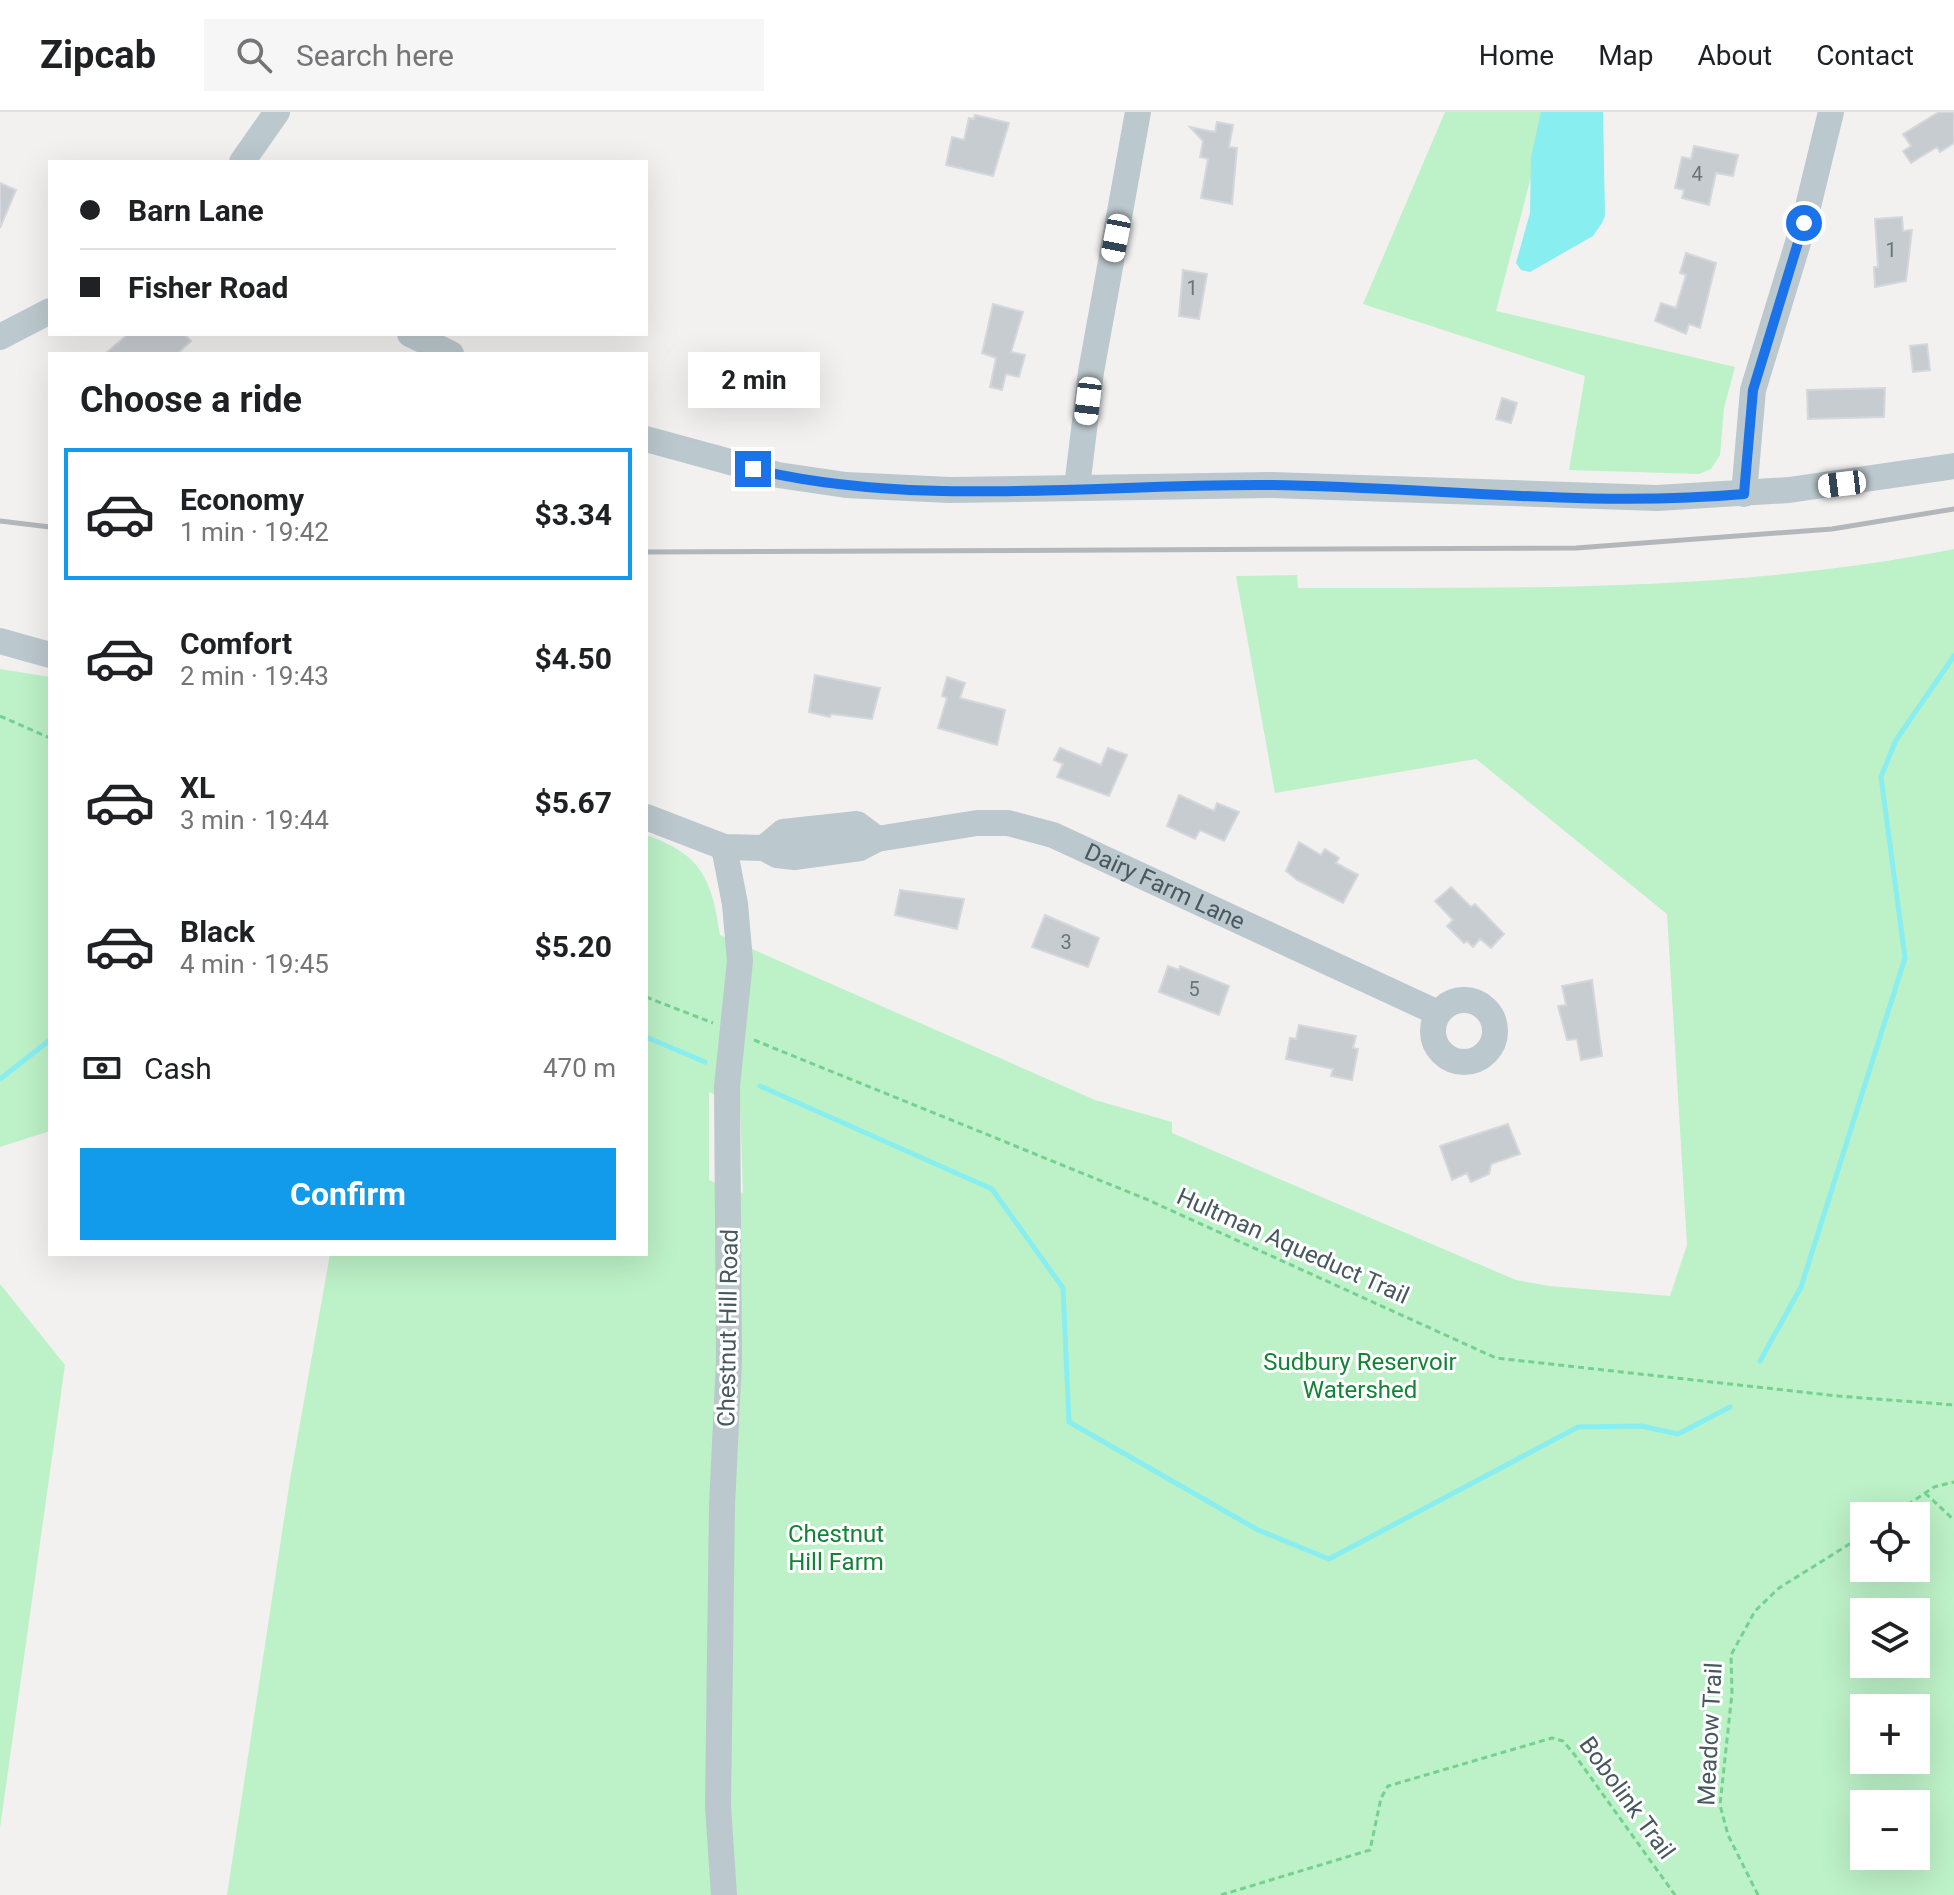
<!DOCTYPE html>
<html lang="en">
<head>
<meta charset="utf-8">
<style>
	body { margin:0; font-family:Roboto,sans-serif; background:#f6f6f6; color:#202124; height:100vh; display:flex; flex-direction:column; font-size:30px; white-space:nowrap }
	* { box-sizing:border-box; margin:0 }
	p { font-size:26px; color:#757577 }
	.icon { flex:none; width:44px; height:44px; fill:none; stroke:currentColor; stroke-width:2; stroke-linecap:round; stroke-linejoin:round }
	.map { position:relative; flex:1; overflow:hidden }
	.panel { position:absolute; left:48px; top:240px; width:600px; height:904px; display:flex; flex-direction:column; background:#fff; border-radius:0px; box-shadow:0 8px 32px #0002 }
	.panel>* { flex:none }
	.hud { position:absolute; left:48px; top:48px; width:600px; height:176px; border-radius:0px; box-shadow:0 8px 32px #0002; display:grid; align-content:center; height:176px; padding:0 32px; background:#fff }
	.buttons { position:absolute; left:1850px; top:1390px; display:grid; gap:16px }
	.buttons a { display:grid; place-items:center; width:80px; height:80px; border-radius:0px; background:#fff; box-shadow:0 8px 32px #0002; font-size:40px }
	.end { position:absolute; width:36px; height:36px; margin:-18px; border:10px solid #1a73e8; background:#fff; box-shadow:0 0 0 4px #fff }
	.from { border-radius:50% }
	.bubble { position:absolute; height:56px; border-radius:0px; background:#fff; box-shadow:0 8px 32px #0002; font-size:26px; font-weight:700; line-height:56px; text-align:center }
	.car { position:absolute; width:24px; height:48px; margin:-24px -12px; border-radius:10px; box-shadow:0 0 6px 2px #0007; background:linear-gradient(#fff 24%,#345 0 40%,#fff 0 76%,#345 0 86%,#fff 0) }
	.hud b { display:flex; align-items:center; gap:28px; height:76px; font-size:30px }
	.hud b+b { border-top:2px solid #e0e0e0 }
	.hud i { width:20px; height:20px; background:#202124 }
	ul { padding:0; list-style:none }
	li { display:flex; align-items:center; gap:24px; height:132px; margin:0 16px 12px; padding:0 16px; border:4px solid transparent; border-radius:0px }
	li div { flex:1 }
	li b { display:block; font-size:30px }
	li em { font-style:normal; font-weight:700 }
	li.on { border-color:#129aeb }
	li>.icon { width:72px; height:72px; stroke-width:1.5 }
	h2 { padding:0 32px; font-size:36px; line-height:96px }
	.pay { display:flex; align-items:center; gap:20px; height:88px; padding:0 32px; font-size:30px }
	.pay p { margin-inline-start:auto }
	.action { display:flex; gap:16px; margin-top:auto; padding:16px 32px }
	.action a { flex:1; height:92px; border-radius:0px; background:#129aeb; color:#fff; font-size:32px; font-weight:700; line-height:92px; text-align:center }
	header { display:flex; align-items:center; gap:48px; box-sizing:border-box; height:112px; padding:0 40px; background:#fff; border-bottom:2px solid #e0e0e0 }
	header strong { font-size:38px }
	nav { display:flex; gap:44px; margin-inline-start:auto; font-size:28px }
	.search { width:560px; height:72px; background:#f6f6f6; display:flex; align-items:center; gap:20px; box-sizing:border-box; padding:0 28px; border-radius:0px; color:#757577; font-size:30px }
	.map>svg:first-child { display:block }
	.green { fill:#bdf1c7; fill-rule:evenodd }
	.water { fill:#89eef0 }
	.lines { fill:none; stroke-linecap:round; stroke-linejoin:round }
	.stream { stroke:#89eef0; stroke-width:5 }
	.building { fill:#c7ccd0; stroke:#d4d8dc; stroke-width:2 }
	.path { stroke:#74d191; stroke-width:3; stroke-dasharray:6 4; stroke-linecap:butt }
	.minor { stroke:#bbc8cd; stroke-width:26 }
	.rail { stroke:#b2b7bb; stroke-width:5 }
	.route { stroke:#1a73e8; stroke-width:10 }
	.labels { text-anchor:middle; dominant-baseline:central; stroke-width:6; stroke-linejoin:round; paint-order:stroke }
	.number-label { font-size:20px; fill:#67757a }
	.street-label { font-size:24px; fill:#47585e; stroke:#fff }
	.park-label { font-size:24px; fill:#138436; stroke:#fff }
</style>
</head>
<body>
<header>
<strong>Zipcab</strong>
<div class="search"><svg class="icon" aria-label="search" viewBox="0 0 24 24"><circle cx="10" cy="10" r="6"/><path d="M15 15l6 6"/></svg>Search here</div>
<nav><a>Home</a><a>Map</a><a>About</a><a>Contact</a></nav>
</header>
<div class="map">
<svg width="1954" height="1783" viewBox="0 0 1954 1783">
	<rect width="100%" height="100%" fill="#f3f0f0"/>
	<!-- green -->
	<path class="green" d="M 1445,0 L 1548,0 L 1496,199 L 1735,255 L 1724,296 L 1720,343 L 1711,357 L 1699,362 L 1569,358 L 1585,264 L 1363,192 Z
		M 1954,437 L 1954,1783 L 227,1783 L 290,1368 L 330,1142 L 646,1142 L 646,723 C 702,742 712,768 720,823 L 1095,988 L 1172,1010 L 1172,1021 L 1516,1168 L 1549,1174 L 1670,1184 L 1687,1133 L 1667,802 L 1476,647 L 1275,681 L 1236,464 L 1297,463 L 1298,476 C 1518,476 1738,480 1954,437 ZM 709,980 L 740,993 L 743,1081 L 709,1068 ZM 1864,1404 L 1916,1404 L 1916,1456 L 1864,1456 ZM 1864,1500 L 1916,1500 L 1916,1552 L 1864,1552 ZM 1864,1596 L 1916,1596 L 1916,1648 L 1864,1648 ZM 1864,1692 L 1916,1692 L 1916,1744 L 1864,1744 Z
		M 0,557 L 50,565 L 50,1019 L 0,1035 Z
		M 0,1172 L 65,1253 L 0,1716 Z"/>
	<!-- water -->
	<path class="water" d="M 1541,0 L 1603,0 L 1605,104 L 1602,111 L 1593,124 L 1530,160 L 1521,158 L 1516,151 L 1530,101 L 1531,45 Z"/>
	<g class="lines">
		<!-- stream -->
		<path class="stream" d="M 646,925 L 705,950
			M 0,967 L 50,928
			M 760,974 L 992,1077 L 1063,1176 L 1069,1310 L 1258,1418 L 1329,1447 L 1578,1315 L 1641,1314 L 1678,1322 L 1730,1295
			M 1760,1249 L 1801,1175 L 1905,846 L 1881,665 L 1896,628 L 1954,544"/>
	</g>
	<!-- building -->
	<path class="building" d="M 1939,0 L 1954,0 L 1954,31 L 1940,40 L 1937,35 L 1911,51 L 1903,39 L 1911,34 L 1903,22 Z
		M 975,3 L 1009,11 L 993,64 L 946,53 L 952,25 L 964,28 L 969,6 L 974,7 Z
		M 1217,10 L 1233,13 L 1229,35 L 1237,36 L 1232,92 L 1201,86 L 1208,47 L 1200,45 L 1203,29 L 1190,15 L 1215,20 Z
		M 1694,34 L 1738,43 L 1733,64 L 1716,61 L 1709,93 L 1682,86 L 1684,78 L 1675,76 L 1682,45 L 1691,47 Z
		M 0,71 L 16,78 L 0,116 Z
		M 1902,105 L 1903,119 L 1912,118 L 1906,169 L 1875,175 L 1874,155 L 1878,155 L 1875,107 Z
		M 1686,141 L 1716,151 L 1700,216 L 1689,212 L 1686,222 L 1655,209 L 1661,191 L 1676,196 L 1686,163 L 1680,161 Z
		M 1183,158 L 1207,162 L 1199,207 L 1179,204 Z
		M 993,192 L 1023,200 L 1011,240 L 1025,243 L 1019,265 L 1006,262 L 1002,278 L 990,275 L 996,246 L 982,241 Z
		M 128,222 L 184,222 L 191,229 L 177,242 L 105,242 Z
		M 1927,232 L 1930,258 L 1913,260 L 1910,234 Z
		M 1885,276 L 1884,305 L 1808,307 L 1807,278 Z
		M 1502,286 L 1517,291 L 1511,311 L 1496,307 Z
		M 815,563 L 880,576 L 872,607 L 831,602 L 830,605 L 809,600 Z
		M 947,565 L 965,571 L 960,586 L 1005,598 L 997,633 L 938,616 L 947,586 L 942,584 Z
		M 1060,636 L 1101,653 L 1108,636 L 1127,643 L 1109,684 L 1057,665 L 1063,652 L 1054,648 Z
		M 1179,683 L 1214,699 L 1217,691 L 1239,700 L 1224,729 L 1200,718 L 1195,727 L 1167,714 Z
		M 1299,730 L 1321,743 L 1325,737 L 1339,746 L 1336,751 L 1358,763 L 1343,791 L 1297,768 L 1286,759 Z
		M 1451,775 L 1471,795 L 1475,792 L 1504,822 L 1491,836 L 1480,827 L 1473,835 L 1467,829 L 1464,831 L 1447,814 L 1453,808 L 1435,789 Z
		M 900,778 L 964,787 L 957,817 L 895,803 Z
		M 1045,803 L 1099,826 L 1088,855 L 1032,835 Z
		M 1168,854 L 1179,858 L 1180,854 L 1229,874 L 1219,903 L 1159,880 Z
		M 1592,868 L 1602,944 L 1581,948 L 1577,927 L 1567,928 L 1558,894 L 1566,893 L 1562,874 Z
		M 1299,913 L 1356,924 L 1353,936 L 1358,937 L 1352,968 L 1331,964 L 1333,957 L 1286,947 L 1290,926 L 1296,927 Z
		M 1508,1012 L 1520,1042 L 1491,1052 L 1489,1062 L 1471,1070 L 1467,1061 L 1452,1068 L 1440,1034 Z"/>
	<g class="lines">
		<!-- path -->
		<path class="path" d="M 0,604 L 50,626
			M 646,885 L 713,911
			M 754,928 L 1146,1087 L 1496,1246 L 1838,1284 L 1954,1293
			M 1925,1381 L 1954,1408
			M 1891,1404 L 1934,1375 L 1954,1370
			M 1221,1783 L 1370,1738 L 1381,1686 L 1388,1674 L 1552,1626 L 1563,1629 L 1574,1642 L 1675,1783
			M 1758,1783 L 1728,1723 L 1720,1693 L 1732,1581 L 1731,1543 L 1755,1499 L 1779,1476 L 1864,1423"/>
		<!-- minor -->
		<g class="minor">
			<path d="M 242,50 L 277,0"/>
			<path d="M 410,222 L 451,242"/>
			<path d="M 0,225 L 50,199"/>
			<path d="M 646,327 L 778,363 L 846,373 L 950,378 L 1271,373 L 1657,386 L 1789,378 L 1954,354"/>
			<path d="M 1077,375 L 1091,260 L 1138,0"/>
			<path d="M 1744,382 L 1753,278 L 1804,111 L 1831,0"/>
			<path d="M 0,529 L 50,543"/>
			<path d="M 646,705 L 724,735 L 764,736 L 777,743 L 794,745 L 860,736 L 877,727 L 857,712 L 783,720 L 764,736"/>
			<path id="s1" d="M 877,727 L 977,711 L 1008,711 L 1053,723 L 1438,901"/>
			<path d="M 724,735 L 735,792 L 740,849 L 727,974 L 729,1248 L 722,1394 L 718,1694 L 724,1783"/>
			<circle cx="1464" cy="919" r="31"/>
		</g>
		<!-- rail -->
		<path class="rail" d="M 0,409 L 50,415
			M 646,440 L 1576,436 L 1832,417 L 1954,397"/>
	</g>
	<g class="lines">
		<!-- route -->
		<path class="route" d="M 753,357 C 918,397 1103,371 1272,373 C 1429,375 1588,396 1744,382 L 1753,278 L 1804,111"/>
	</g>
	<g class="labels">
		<!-- number labels -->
		<g class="number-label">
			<text x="1697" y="62">4</text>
			<text x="1891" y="138">1</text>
			<text x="1192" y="176">1</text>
			<text x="1066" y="830">3</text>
			<text x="1194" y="877">5</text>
		</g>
		<!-- street labels -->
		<g class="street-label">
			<text stroke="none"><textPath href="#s1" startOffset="302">Dairy Farm Lane</textPath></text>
			<text transform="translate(1293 1134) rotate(24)">Hultman Aqueduct Trail</text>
			<text transform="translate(728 1216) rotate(-89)">Chestnut Hill Road</text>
			<text transform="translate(1710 1622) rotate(-87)">Meadow Trail</text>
			<text transform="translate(1627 1686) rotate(54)">Bobolink Trail</text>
		</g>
		<!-- park labels -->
		<g class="park-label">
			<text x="1360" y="1250">Sudbury Reservoir<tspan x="1360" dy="28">Watershed</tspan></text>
			<text x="836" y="1422">Chestnut<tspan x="836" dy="28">Hill Farm</tspan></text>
		</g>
	</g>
</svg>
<div class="buttons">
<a><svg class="icon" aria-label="locate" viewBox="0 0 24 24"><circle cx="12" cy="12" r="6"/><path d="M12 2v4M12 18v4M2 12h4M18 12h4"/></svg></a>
<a><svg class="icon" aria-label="layers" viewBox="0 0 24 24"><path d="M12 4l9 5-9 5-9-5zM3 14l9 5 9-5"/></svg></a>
<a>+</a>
<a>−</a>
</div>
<i class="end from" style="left:1804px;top:111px"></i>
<i class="end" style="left:753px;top:357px"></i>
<div class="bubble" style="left:688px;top:240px;width:132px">2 min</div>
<i class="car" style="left:1116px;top:126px;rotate:191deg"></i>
<i class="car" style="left:1088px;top:289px;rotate:187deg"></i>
<i class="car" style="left:1842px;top:372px;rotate:263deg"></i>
<div class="hud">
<b><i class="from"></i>Barn Lane</b>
<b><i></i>Fisher Road</b>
</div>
<section class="panel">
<h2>Choose a ride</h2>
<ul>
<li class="on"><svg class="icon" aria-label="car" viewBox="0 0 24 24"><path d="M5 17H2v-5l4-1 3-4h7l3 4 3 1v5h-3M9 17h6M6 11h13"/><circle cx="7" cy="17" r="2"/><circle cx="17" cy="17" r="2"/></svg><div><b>Economy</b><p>1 min · 19:42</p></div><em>$3.34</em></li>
<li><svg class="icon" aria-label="car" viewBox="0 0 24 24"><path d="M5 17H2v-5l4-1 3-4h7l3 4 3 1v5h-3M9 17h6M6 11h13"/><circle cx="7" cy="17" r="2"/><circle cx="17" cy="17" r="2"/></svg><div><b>Comfort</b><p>2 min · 19:43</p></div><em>$4.50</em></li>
<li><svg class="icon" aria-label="car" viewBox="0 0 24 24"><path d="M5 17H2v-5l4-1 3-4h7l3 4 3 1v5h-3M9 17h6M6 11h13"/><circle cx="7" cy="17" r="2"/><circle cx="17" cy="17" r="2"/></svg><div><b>XL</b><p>3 min · 19:44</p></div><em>$5.67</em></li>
<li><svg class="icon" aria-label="car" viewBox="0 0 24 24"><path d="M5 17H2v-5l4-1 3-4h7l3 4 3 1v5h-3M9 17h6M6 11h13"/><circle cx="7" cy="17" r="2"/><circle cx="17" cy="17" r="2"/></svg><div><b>Black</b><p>4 min · 19:45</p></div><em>$5.20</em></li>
</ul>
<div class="pay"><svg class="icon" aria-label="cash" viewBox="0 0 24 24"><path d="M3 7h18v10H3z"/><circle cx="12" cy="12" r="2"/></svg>Cash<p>470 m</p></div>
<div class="action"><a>Confirm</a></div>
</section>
</div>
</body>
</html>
